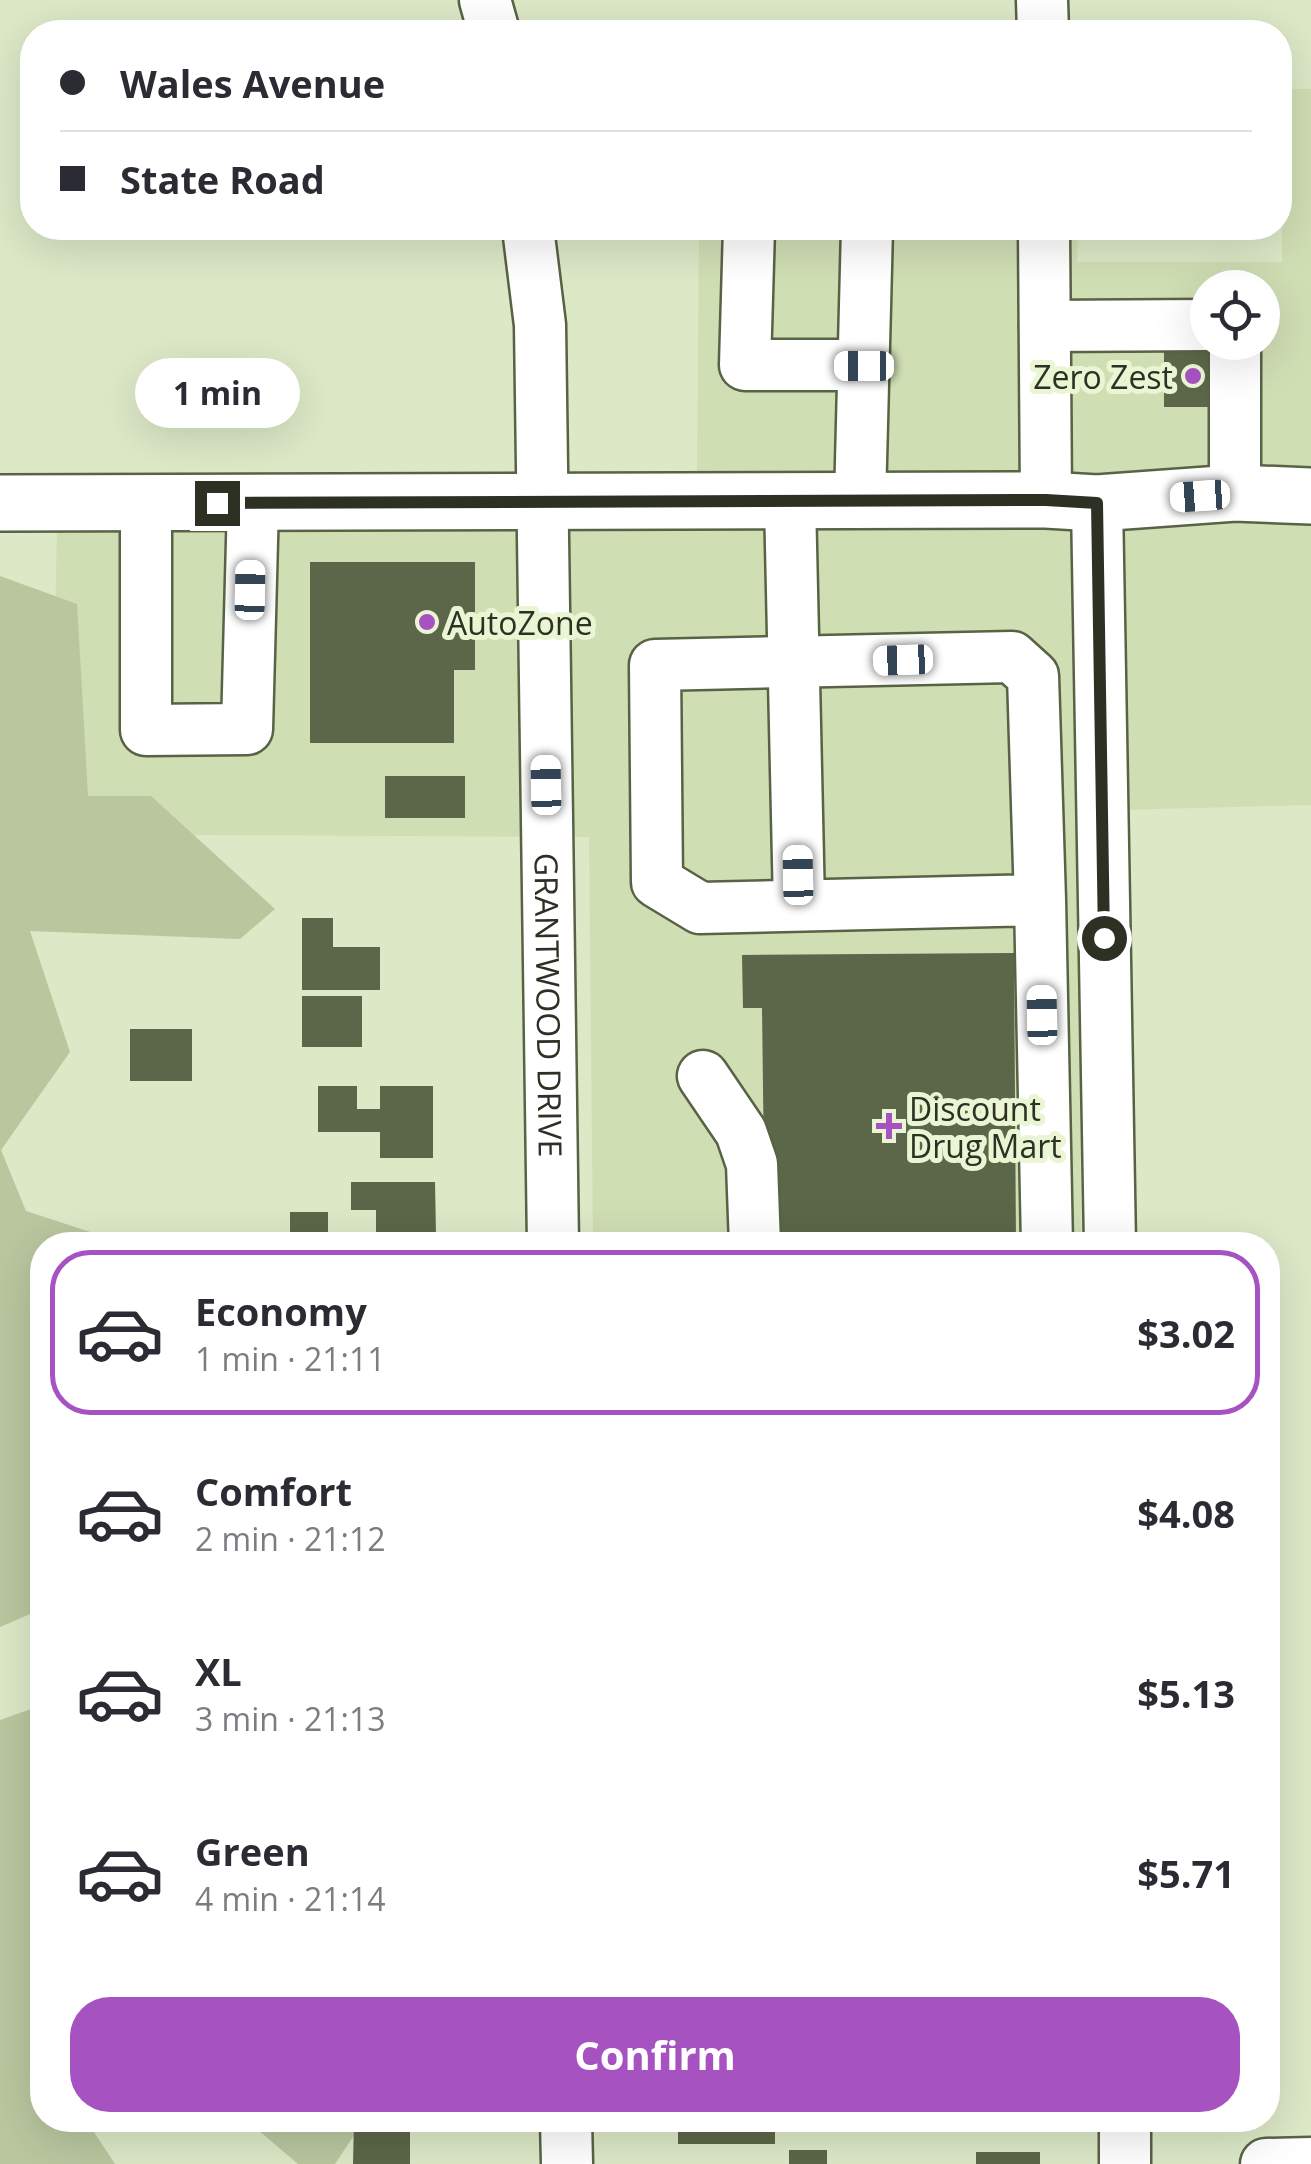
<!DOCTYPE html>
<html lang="en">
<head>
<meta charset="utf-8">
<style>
	body { margin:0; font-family:"Open Sans",sans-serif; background:#f7f7f7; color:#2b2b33; height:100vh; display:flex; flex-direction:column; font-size:38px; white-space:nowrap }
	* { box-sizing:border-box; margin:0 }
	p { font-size:32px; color:#7c7c81 }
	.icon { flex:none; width:55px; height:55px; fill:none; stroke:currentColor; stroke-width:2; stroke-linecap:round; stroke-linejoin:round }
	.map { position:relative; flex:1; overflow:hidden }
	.sheet { position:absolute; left:30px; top:1232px; width:1250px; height:900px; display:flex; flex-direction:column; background:#fff; border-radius:40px; box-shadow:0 10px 40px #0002 }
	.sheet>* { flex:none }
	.top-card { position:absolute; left:20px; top:20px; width:1272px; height:220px; border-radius:40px; box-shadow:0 10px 40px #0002; display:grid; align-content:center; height:220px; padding:0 40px; background:#fff }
	.buttons { position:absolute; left:1190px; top:270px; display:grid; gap:20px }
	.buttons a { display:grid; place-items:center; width:90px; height:90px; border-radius:50%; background:#fff; box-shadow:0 10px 40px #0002; font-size:50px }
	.end { position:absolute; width:45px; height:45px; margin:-22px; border:12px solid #2d3124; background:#fff; box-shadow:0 0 0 5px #fff }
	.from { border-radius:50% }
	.bubble { position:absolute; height:70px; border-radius:35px; background:#fff; box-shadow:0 10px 40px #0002; font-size:32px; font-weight:700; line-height:70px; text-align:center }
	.car { position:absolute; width:30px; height:60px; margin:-30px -15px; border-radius:12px; box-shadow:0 0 8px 2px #0007; background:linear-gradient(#fff 24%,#345 0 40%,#fff 0 76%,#345 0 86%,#fff 0) }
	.top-card b { display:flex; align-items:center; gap:35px; height:95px; font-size:38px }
	.top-card b+b { border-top:2px solid #e1e1e2 }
	.top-card i { width:25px; height:25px; background:#2b2b33 }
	ul { padding:18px 0 0; list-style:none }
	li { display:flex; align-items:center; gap:30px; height:165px; margin:0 20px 15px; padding:0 20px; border:5px solid transparent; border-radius:40px }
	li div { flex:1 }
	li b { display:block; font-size:38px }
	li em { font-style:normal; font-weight:700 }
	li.on { border-color:#a752c1 }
	li>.icon { width:90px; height:90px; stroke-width:1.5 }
	.button { display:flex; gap:20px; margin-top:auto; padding:20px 40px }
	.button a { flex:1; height:115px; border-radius:40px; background:#a752c1; color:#fff; font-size:40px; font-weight:700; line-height:115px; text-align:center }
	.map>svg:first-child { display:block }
	.built { fill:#d0deb4; fill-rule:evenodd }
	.green { fill:#b9c69e }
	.building { fill:#5c6648 }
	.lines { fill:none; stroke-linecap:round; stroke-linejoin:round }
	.minor-casing { stroke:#586244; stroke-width:55 }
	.major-casing { stroke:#586244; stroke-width:60 }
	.minor { stroke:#fff; stroke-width:50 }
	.major { stroke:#fff; stroke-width:55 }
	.route { stroke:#2d3124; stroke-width:12 }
	.poi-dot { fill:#a752c1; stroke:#e9f5d3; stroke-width:4 }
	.labels { text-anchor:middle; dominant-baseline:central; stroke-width:10; stroke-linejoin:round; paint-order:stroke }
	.poi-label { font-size:32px; fill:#2d3124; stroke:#e9f5d3; text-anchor:start }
	.street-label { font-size:32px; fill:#2d3124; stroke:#e9f5d3 }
</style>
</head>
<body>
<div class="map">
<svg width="1311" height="2164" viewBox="0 0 1311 2164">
	<rect width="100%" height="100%" fill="#dce8c6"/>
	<!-- built -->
	<path class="built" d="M 1281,89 L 1311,89 L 1311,805 L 1079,811 L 1081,1245 L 593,1245 L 589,837 L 51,834 L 58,473 L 697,474 L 699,228 L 1078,228 L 1077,262 L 1282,262 ZM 1208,288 L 1262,288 L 1262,342 L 1208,342 Z"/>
	<!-- green -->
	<path class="green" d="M 0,576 L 77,604 L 88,796 L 151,796 L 275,909 L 240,939 L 30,931 L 70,1052 L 1,1150 L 26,1211 L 130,1245 L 42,1245 L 42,1609 L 0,1627 Z
		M 42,1705 L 42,2120 L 86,2120 L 115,2164 L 0,2164 L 0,1720 Z
		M 173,2120 L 364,2120 L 335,2164 L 298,2164 L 250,2123 L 178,2127 Z"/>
	<!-- building -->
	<path class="building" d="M 1164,345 L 1222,345 L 1222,407 L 1164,407 Z
		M 310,562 L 475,562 L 475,670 L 454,670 L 454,743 L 310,743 Z
		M 385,776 L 465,776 L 465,818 L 385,818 Z
		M 302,918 L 333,918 L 333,947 L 380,947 L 380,990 L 302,990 Z
		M 1014,953 L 1016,1245 L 765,1245 L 762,1008 L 743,1008 L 742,955 Z
		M 302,996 L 362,996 L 362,1047 L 302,1047 Z
		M 130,1029 L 192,1029 L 192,1081 L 130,1081 Z
		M 318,1086 L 357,1086 L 357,1109 L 380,1109 L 380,1086 L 433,1086 L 433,1158 L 380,1158 L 380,1132 L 318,1132 Z
		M 351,1182 L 435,1182 L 436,1235 L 376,1236 L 376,1210 L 351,1210 Z
		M 290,1212 L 328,1212 L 328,1245 L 290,1245 Z
		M 354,2120 L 410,2120 L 410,2164 L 353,2164 Z
		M 678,2120 L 775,2120 L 775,2144 L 678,2144 Z
		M 958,2120 L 1038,2120 L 1038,2129 L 958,2129 Z
		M 789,2150 L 827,2150 L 827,2164 L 789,2164 Z
		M 976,2152 L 1040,2152 L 1040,2164 L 976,2164 Z"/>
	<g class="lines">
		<defs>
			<g id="minor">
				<path d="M 485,0 L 494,32"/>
				<path d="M 1042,0 L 1043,32"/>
				<path id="s1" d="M 528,228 L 540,325 L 553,1245"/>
				<path d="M 749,228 L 745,365 L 864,365"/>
				<path d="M 1044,228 L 1046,500"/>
				<path d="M 1045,326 L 1208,325"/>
				<path d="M 1235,493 L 1235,342"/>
				<path d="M 790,501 L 799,905"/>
				<path d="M 860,501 L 867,228"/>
				<path d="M 146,503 L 146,730 L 247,729 L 253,503"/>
				<path d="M 1097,503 L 1110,1245"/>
				<path d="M 1040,900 L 1033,676 L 1012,657 L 655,665 L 657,882 L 700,908 L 1040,900 L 1047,1245"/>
				<path d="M 703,1076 L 741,1132 L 752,1164 L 755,1245"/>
				<path d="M 566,2120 L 567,2164"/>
				<path d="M 1125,2120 L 1125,2164"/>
				<path d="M 1266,2164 L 1311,2163"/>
			</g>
			<path id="major" d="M 0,503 L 1046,500 L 1097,503 L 1235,493 L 1311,496"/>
		</defs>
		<!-- minor casing -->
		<use href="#minor" class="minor-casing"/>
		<!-- major casing -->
		<use href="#major" class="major-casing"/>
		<!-- minor -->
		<use href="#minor" class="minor"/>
		<!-- major -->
		<use href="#major" class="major"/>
	</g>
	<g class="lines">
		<!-- route -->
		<path class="route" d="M 217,503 L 1046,500 L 1097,503 L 1104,938"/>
	</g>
	<!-- markers -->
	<g class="poi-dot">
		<circle cx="1193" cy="376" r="10"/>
		<circle cx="427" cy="622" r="10"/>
		<path d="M884 1111h10v10h10v10h-10v10h-10v-10h-10v-10h10z"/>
	</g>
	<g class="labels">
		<!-- poi labels -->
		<g class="poi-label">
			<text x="1173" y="376" text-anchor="end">Zero Zest</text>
			<text x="447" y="622">AutoZone</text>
			<text x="909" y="1108">Discount<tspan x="909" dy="37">Drug Mart</tspan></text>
		</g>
		<!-- street labels -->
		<g class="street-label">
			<text stroke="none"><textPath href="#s1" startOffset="778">GRANTWOOD DRIVE</textPath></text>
		</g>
	</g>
</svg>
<div class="buttons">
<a><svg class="icon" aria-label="locate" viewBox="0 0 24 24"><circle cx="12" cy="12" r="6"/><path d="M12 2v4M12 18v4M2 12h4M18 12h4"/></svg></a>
</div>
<i class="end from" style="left:1104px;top:938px"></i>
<i class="end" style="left:217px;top:503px"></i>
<div class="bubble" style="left:135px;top:358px;width:165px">1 min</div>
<i class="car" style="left:864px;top:366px;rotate:270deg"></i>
<i class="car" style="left:1200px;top:496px;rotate:266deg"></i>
<i class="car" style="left:250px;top:590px;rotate:1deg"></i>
<i class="car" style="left:903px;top:660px;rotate:268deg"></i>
<i class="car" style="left:546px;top:785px;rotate:359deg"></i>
<i class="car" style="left:798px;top:875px;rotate:359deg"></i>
<i class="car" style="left:1042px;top:1015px;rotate:359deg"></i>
<div class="top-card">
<b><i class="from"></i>Wales Avenue</b>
<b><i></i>State Road</b>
</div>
<section class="sheet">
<ul>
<li class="on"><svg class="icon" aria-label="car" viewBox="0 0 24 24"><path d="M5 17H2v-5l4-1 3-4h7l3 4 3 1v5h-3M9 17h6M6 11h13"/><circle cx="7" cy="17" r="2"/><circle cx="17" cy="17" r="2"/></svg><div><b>Economy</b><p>1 min · 21:11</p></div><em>$3.02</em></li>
<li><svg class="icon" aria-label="car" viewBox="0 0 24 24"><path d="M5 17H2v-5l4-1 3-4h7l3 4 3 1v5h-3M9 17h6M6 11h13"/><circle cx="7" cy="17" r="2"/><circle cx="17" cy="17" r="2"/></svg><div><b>Comfort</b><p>2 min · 21:12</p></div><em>$4.08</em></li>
<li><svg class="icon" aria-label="car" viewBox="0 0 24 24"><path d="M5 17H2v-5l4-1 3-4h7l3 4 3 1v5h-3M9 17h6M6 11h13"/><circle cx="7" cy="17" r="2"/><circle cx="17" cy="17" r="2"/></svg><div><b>XL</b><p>3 min · 21:13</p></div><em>$5.13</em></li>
<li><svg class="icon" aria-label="car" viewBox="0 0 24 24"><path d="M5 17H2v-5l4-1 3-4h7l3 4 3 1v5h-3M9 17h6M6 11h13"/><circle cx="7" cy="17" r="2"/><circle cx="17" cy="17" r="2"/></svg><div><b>Green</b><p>4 min · 21:14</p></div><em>$5.71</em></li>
</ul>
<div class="button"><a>Confirm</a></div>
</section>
</div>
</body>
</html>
